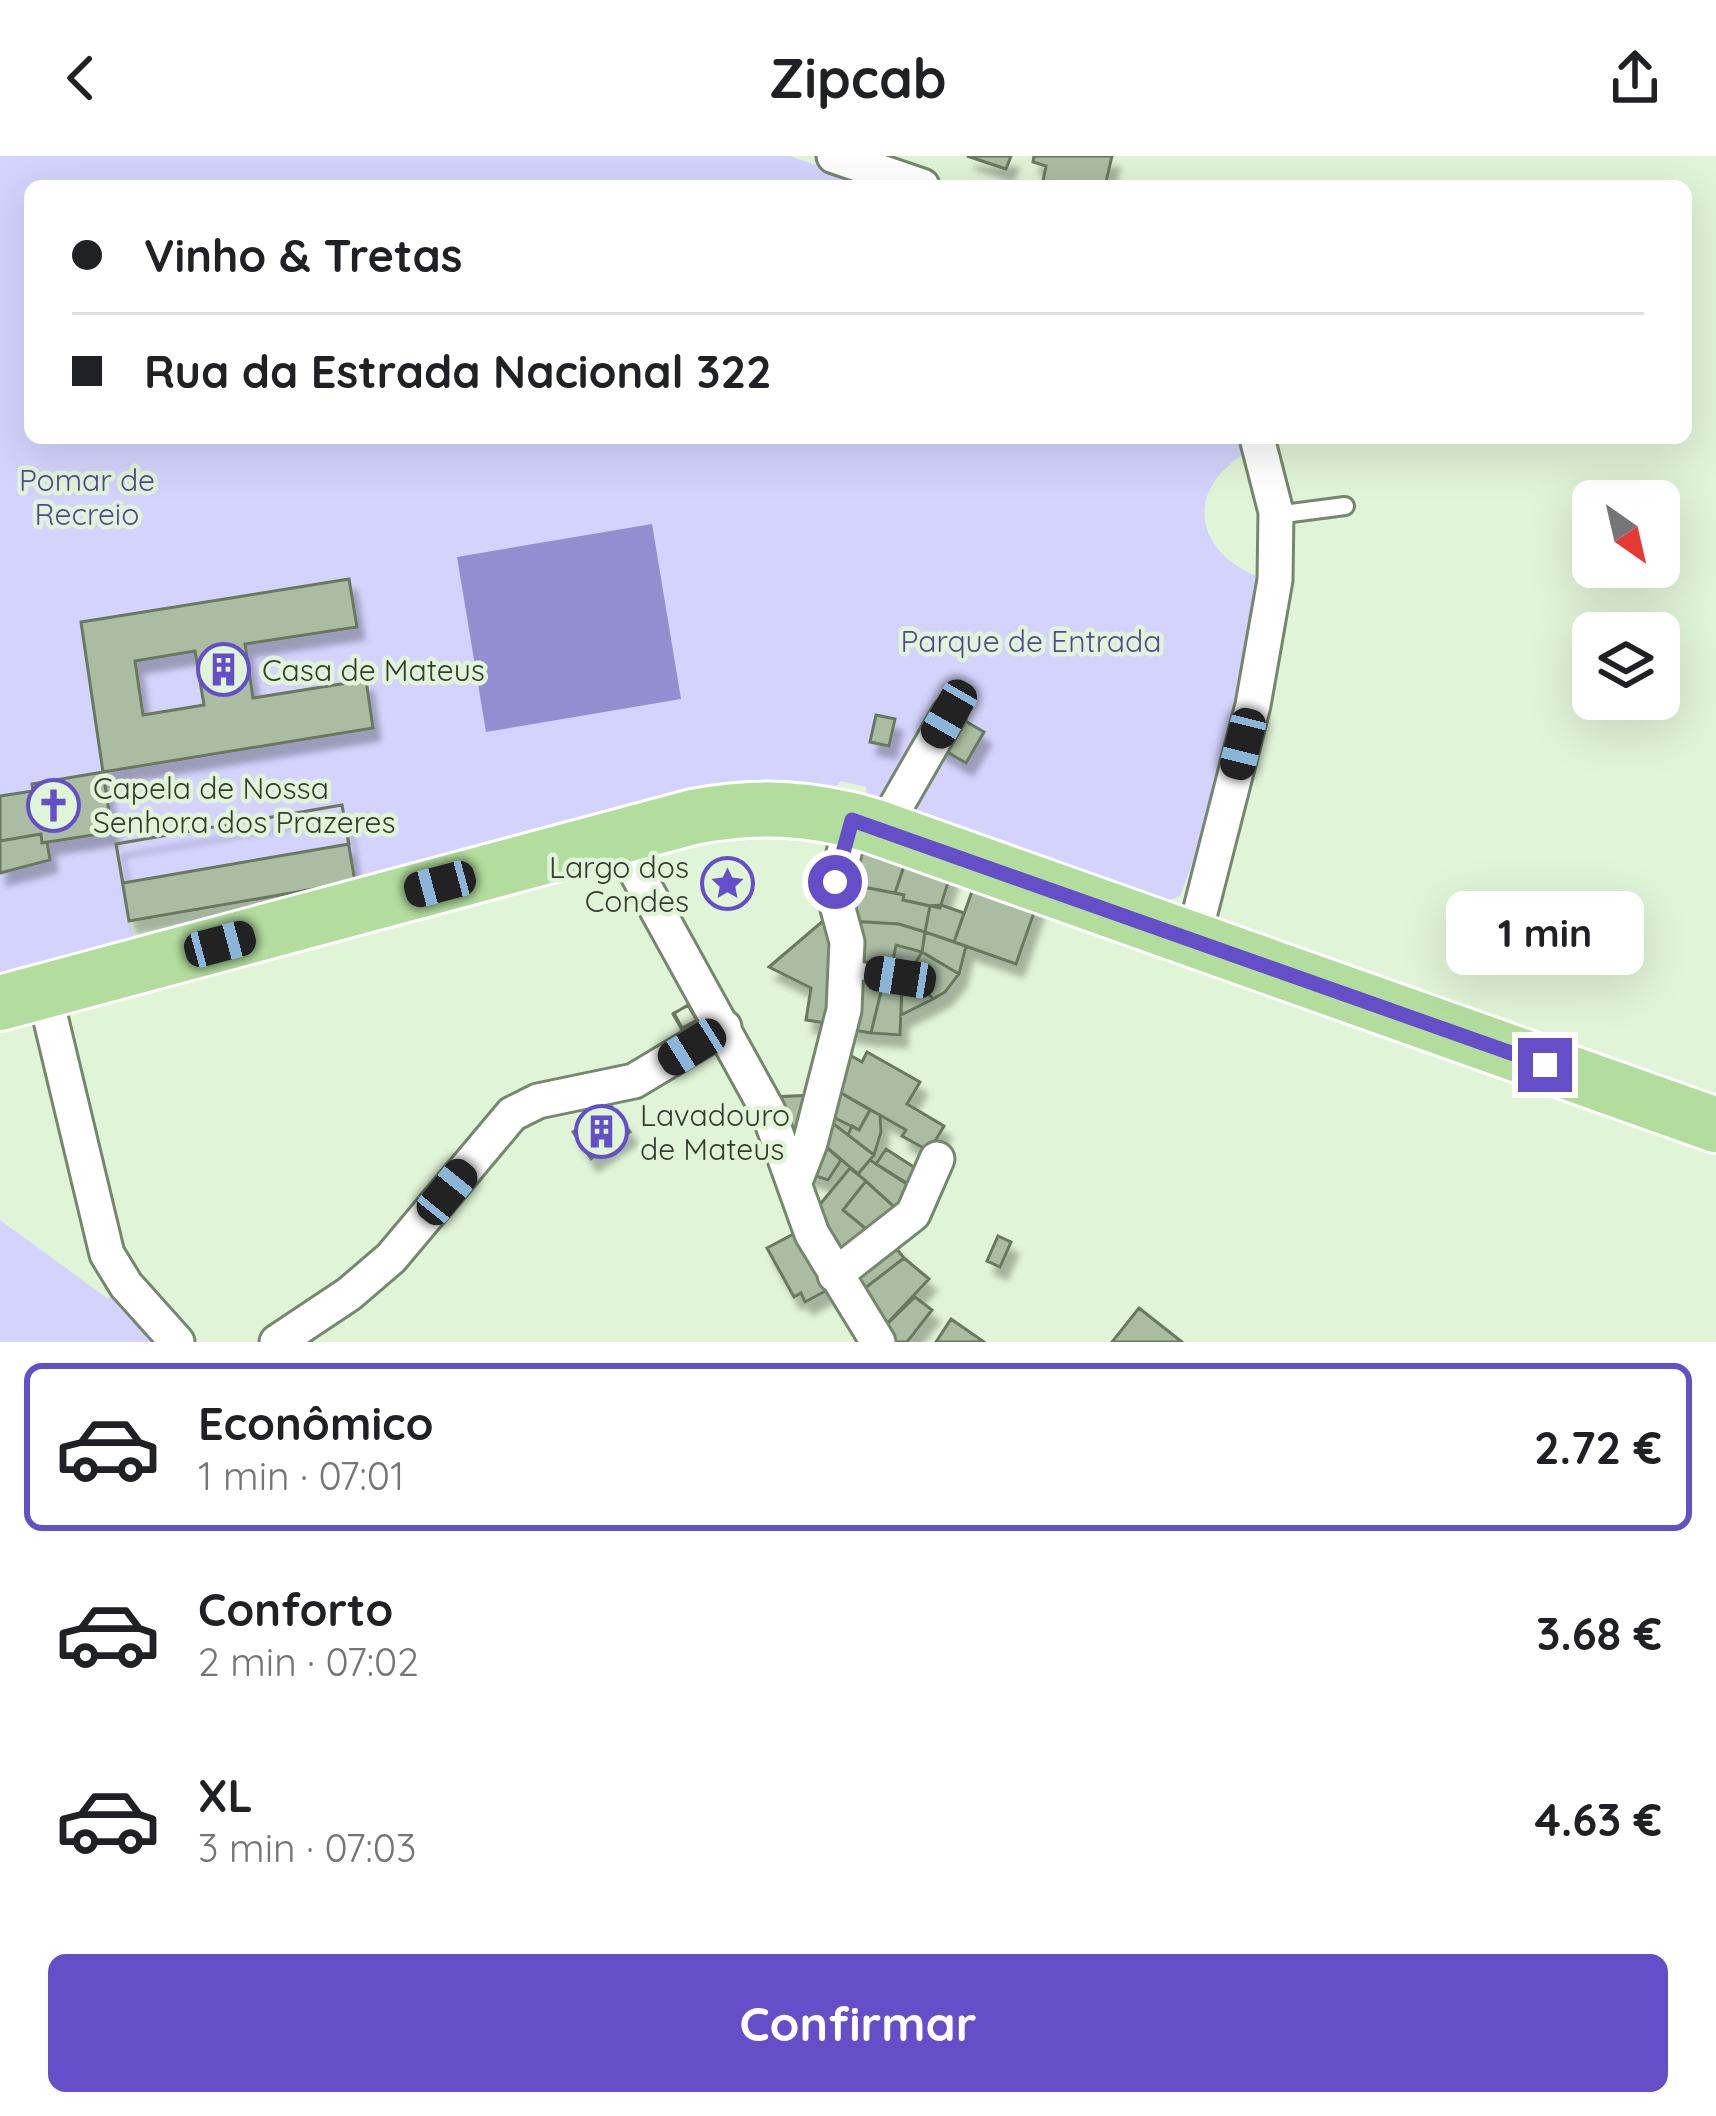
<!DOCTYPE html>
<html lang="pt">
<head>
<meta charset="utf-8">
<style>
	body { margin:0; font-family:Quicksand,sans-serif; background:#f6f6f6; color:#202124; height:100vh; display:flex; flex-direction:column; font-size:45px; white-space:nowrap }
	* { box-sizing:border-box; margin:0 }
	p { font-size:39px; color:#757577 }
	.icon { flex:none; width:66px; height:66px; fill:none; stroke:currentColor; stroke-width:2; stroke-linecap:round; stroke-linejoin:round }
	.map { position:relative; height:1186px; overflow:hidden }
	.sheet { display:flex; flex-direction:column; background:#fff; flex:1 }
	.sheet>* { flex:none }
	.banner { position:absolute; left:24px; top:24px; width:1668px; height:264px; border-radius:18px; box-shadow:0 12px 48px #0002; display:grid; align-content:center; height:264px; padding:0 48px; background:#fff }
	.needle { width:78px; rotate:146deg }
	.buttons { position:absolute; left:1572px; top:324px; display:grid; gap:24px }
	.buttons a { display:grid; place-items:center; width:108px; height:108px; border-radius:18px; background:#fff; box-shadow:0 12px 48px #0002; font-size:60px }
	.end { position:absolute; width:54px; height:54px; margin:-27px; border:15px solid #654fc8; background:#fff; box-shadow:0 0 0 6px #fff }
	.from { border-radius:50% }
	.bubble { position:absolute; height:84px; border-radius:18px; background:#fff; box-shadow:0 12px 48px #0002; font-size:39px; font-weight:700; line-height:84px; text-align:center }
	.car { position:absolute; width:36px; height:72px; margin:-36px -18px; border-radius:15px; box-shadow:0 0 9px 3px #0007; background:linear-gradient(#222 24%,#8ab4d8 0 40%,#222 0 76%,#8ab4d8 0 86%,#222 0) }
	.banner b { display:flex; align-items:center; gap:42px; height:114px; font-size:45px }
	.banner b+b { border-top:3px solid #e0e0e0 }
	.banner i { width:30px; height:30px; background:#202124 }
	ul { padding:21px 0 0; list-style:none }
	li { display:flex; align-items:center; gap:36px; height:168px; margin:0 24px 18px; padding:0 24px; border:6px solid transparent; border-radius:18px }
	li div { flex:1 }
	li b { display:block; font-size:45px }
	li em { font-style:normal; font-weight:700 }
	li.active { border-color:#654fc8 }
	li>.icon { width:108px; height:108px; stroke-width:1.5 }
	.primary-button { display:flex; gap:24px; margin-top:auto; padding:24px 48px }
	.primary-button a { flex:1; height:138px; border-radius:18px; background:#654fc8; color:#fff; font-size:48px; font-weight:700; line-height:138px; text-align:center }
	header { display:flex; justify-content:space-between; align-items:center; height:156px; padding:0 48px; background:#fff; font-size:54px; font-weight:700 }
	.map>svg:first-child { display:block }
	.green { fill:#d4d3fd }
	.water { fill:#928ed0 }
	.building { fill:#aabda2; stroke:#687960; stroke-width:3; fill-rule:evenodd; filter:url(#shadow) }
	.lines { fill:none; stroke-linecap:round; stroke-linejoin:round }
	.lane-casing { stroke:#75876d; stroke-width:22 }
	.street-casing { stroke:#75876d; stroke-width:39 }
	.primary-casing { stroke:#fff; stroke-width:60 }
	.lane { stroke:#fff; stroke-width:16 }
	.street { stroke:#fff; stroke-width:33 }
	.primary { stroke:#b3dd9d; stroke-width:54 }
	.route { stroke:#654fc8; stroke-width:15 }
	.labels { text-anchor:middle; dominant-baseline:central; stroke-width:9; stroke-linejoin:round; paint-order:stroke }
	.park-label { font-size:30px; fill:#534898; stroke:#e0f4d7 }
	.poi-label { font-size:30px; fill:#343c31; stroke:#e0f4d7; text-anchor:start }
</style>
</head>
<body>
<header><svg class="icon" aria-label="back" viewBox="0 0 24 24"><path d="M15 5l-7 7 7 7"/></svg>Zipcab<svg class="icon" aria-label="share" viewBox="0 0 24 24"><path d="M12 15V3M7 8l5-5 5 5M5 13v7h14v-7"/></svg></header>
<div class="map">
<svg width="1716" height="1186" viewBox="0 0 1716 1186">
	<defs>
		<filter id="shadow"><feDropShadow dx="7" dy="12" stdDeviation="3" flood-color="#0004"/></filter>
	</defs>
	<rect width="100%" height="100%" fill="#e0f4d7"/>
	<!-- green -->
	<path class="green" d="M 0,0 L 789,0 L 878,30 L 30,30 L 30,282 L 1239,282 L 1245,297 C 1182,337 1196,398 1262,422 L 1233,567 L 1207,669 L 1180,740 L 1156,749 L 867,645 L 866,631 L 841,625 L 831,636 L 130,765 L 135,789 L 0,824 Z
		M 0,1064 L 107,1142 L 127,1139 L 170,1186 L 0,1186 Z"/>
	<!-- water -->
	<path class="water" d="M 652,368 L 681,543 L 486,576 L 457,401 Z"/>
	<!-- building -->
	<path class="building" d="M 967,0 L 1011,0 L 1006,13 Z
		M 1034,0 L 1112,0 L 1105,30 L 1042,30 L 1046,10 L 1033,6 Z
		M 349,423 L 357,471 L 245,488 L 253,542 L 366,524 L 373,572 L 103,616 L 81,466 ZM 195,495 L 204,549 L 143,559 L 135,505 Z
		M 876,559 L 895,563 L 889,590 L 870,586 Z
		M 955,559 L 984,576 L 966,607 L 937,590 Z
		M 103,616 L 112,676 L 42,687 L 41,678 L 0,685 L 0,640 L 33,635 L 32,628 Z
		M 342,649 L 349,688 L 123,727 L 116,688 Z
		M 342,649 L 355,726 L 129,765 L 116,688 Z
		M 41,678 L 42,687 L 47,686 L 50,704 L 0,717 L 0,685 Z
		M 864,686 L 907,701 L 895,737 L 848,728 Z
		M 907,701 L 951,717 L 940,752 L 903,744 L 904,739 L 895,737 Z
		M 975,727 L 1037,748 L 1016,808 L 954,786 Z
		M 848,728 L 904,739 L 903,744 L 930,750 L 925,776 L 899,768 L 850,765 Z
		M 941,749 L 964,757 L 954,786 L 925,776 L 930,750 Z
		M 824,764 L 846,790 L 833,868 L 806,864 L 811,832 L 769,811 Z
		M 850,765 L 899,768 L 925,776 L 922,796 L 896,789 L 891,816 L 858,811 Z
		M 925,776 L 966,790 L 959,818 L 922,796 Z
		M 922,796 L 959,818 L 945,836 L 933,843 L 910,816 Z
		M 910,816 L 933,843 L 901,859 L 902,826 Z
		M 856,819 L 884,823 L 871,877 L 847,873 Z
		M 884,823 L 902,826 L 900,879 L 871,877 Z
		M 688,849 L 700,870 L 685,879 L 673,858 Z
		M 689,849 L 697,864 L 682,872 L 674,857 Z
		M 867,896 L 920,926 L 907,948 L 944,970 L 929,995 L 902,980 L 906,974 L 829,930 L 848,898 L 862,906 Z
		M 829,930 L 870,954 L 859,974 L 821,955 Z
		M 817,939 L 808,979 L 788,981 L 769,941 Z
		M 611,950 L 630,976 L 591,1003 L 573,976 Z
		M 870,954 L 880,959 L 881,976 L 874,999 L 848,979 L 852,970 L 859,974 Z
		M 830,965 L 874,999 L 858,1018 L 816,982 Z
		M 816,982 L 841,1004 L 828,1024 L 804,1016 Z
		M 886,993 L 926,1019 L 916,1034 L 876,1008 Z
		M 870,1004 L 919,1035 L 903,1059 L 858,1018 Z
		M 850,1012 L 866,1025 L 843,1054 L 871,1077 L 835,1107 L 812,1058 Z
		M 866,1025 L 903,1059 L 871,1077 L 843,1054 Z
		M 801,1074 L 833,1131 L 805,1146 L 801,1137 L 794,1141 L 767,1092 Z
		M 998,1080 L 1011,1086 L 1000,1111 L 987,1105 Z
		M 887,1081 L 904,1102 L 860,1136 L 843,1115 Z
		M 904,1102 L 929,1123 L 881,1174 L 860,1136 Z
		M 915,1141 L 932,1154 L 907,1186 L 888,1186 L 881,1174 Z
		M 1139,1152 L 1182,1186 L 1112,1186 Z
		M 951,1163 L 984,1186 L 936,1186 Z"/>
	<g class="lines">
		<defs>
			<path id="lane" d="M 1276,359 L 1345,350
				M 847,813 L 900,821"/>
			<path id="street" d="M 834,0 L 922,30
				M 883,673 L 949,558
				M 617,681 L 768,955 L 812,1078 L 878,1186
				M 1193,784 L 1253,549 L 1275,424 L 1276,356 L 1257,282
				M 44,835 L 107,1098 L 126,1129 L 177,1186
				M 794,1028 L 810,987 L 844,854 L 847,786 L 834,738 L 852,664
				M 835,1119 L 913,1058 L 937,1003
				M 277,1186 L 349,1138 L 391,1102 L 512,958 L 538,945 L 634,925 L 724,871"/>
			<path id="primary" d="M 0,847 L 693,661 C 756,649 811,651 873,670 L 1716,969"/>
		</defs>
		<!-- lane casing -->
		<use href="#lane" class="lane-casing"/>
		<!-- street casing -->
		<use href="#street" class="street-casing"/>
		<!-- primary casing -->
		<use href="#primary" class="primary-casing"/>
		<!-- lane -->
		<use href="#lane" class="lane"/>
		<!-- street -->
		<use href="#street" class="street"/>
		<!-- primary -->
		<use href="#primary" class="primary"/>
	</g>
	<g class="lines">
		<!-- route -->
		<path class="route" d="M 835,726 L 852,664 L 1545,909"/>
	</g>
	<!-- icons -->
	<defs>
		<symbol id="building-ring" viewBox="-11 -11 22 22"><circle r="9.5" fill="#e0f4d7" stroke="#654fc8" stroke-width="1.5"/><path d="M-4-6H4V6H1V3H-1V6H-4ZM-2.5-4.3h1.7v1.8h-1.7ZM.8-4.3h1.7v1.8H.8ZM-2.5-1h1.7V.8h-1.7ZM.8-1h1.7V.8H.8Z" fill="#654fc8"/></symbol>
		<symbol id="church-ring" viewBox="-11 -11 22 22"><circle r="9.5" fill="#e0f4d7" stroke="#654fc8" stroke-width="1.5"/><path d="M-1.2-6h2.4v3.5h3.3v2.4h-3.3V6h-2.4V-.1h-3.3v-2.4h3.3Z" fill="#654fc8"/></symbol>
		<symbol id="sight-ring" viewBox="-11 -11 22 22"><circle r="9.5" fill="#e0f4d7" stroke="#654fc8" stroke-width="1.5"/><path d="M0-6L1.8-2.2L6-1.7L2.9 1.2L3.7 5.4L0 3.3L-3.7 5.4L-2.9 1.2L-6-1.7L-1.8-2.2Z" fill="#654fc8"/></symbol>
	</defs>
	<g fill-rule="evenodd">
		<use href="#building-ring" x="194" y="484" width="59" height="59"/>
		<use href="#church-ring" x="24" y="620" width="59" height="59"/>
		<use href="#sight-ring" x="698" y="698" width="59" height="59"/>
		<use href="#building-ring" x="572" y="946" width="59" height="59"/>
	</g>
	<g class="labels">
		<!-- park labels -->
		<g class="park-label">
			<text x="87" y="324">Pomar de<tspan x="87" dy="34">Recreio</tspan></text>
			<text x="1031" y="485">Parque de Entrada</text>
		</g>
		<!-- poi labels -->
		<g class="poi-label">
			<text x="262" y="514">Casa de Mateus</text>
			<text x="93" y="632">Capela de Nossa<tspan x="93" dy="34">Senhora dos Prazeres</tspan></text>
			<text x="689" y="711" text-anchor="end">Largo dos<tspan x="689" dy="34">Condes</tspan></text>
			<text x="640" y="959">Lavadouro<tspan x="640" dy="34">de Mateus</tspan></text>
		</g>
	</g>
</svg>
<div class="buttons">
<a><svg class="needle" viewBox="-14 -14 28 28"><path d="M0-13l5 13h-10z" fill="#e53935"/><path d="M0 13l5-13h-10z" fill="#757577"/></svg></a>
<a><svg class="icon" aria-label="layers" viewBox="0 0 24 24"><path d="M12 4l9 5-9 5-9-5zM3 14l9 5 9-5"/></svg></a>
</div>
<i class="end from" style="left:835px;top:726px"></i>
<i class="end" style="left:1545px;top:909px"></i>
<div class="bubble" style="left:1446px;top:735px;width:198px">1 min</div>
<i class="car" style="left:949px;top:558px;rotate:210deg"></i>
<i class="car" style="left:1243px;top:588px;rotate:194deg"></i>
<i class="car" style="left:440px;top:728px;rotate:255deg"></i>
<i class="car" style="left:220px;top:788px;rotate:75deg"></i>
<i class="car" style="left:900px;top:821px;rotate:279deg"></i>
<i class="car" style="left:692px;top:891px;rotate:238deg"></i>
<i class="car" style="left:447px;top:1036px;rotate:39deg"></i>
<div class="banner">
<b><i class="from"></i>Vinho &amp; Tretas</b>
<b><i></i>Rua da Estrada Nacional 322</b>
</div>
</div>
<section class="sheet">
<ul>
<li class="active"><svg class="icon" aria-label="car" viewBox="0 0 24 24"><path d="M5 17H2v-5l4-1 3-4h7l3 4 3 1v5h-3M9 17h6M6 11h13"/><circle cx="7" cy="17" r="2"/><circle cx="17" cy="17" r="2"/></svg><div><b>Econômico</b><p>1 min · 07:01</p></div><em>2.72 €</em></li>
<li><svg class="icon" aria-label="car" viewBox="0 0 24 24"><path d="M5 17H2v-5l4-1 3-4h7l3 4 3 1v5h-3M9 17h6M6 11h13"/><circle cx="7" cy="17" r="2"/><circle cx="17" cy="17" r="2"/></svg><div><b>Conforto</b><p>2 min · 07:02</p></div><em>3.68 €</em></li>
<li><svg class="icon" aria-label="car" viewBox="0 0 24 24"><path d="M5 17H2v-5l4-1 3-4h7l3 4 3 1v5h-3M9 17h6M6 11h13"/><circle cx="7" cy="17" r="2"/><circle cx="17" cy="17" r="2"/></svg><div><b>XL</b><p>3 min · 07:03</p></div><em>4.63 €</em></li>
</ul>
<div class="primary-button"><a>Confirmar</a></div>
</section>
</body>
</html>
